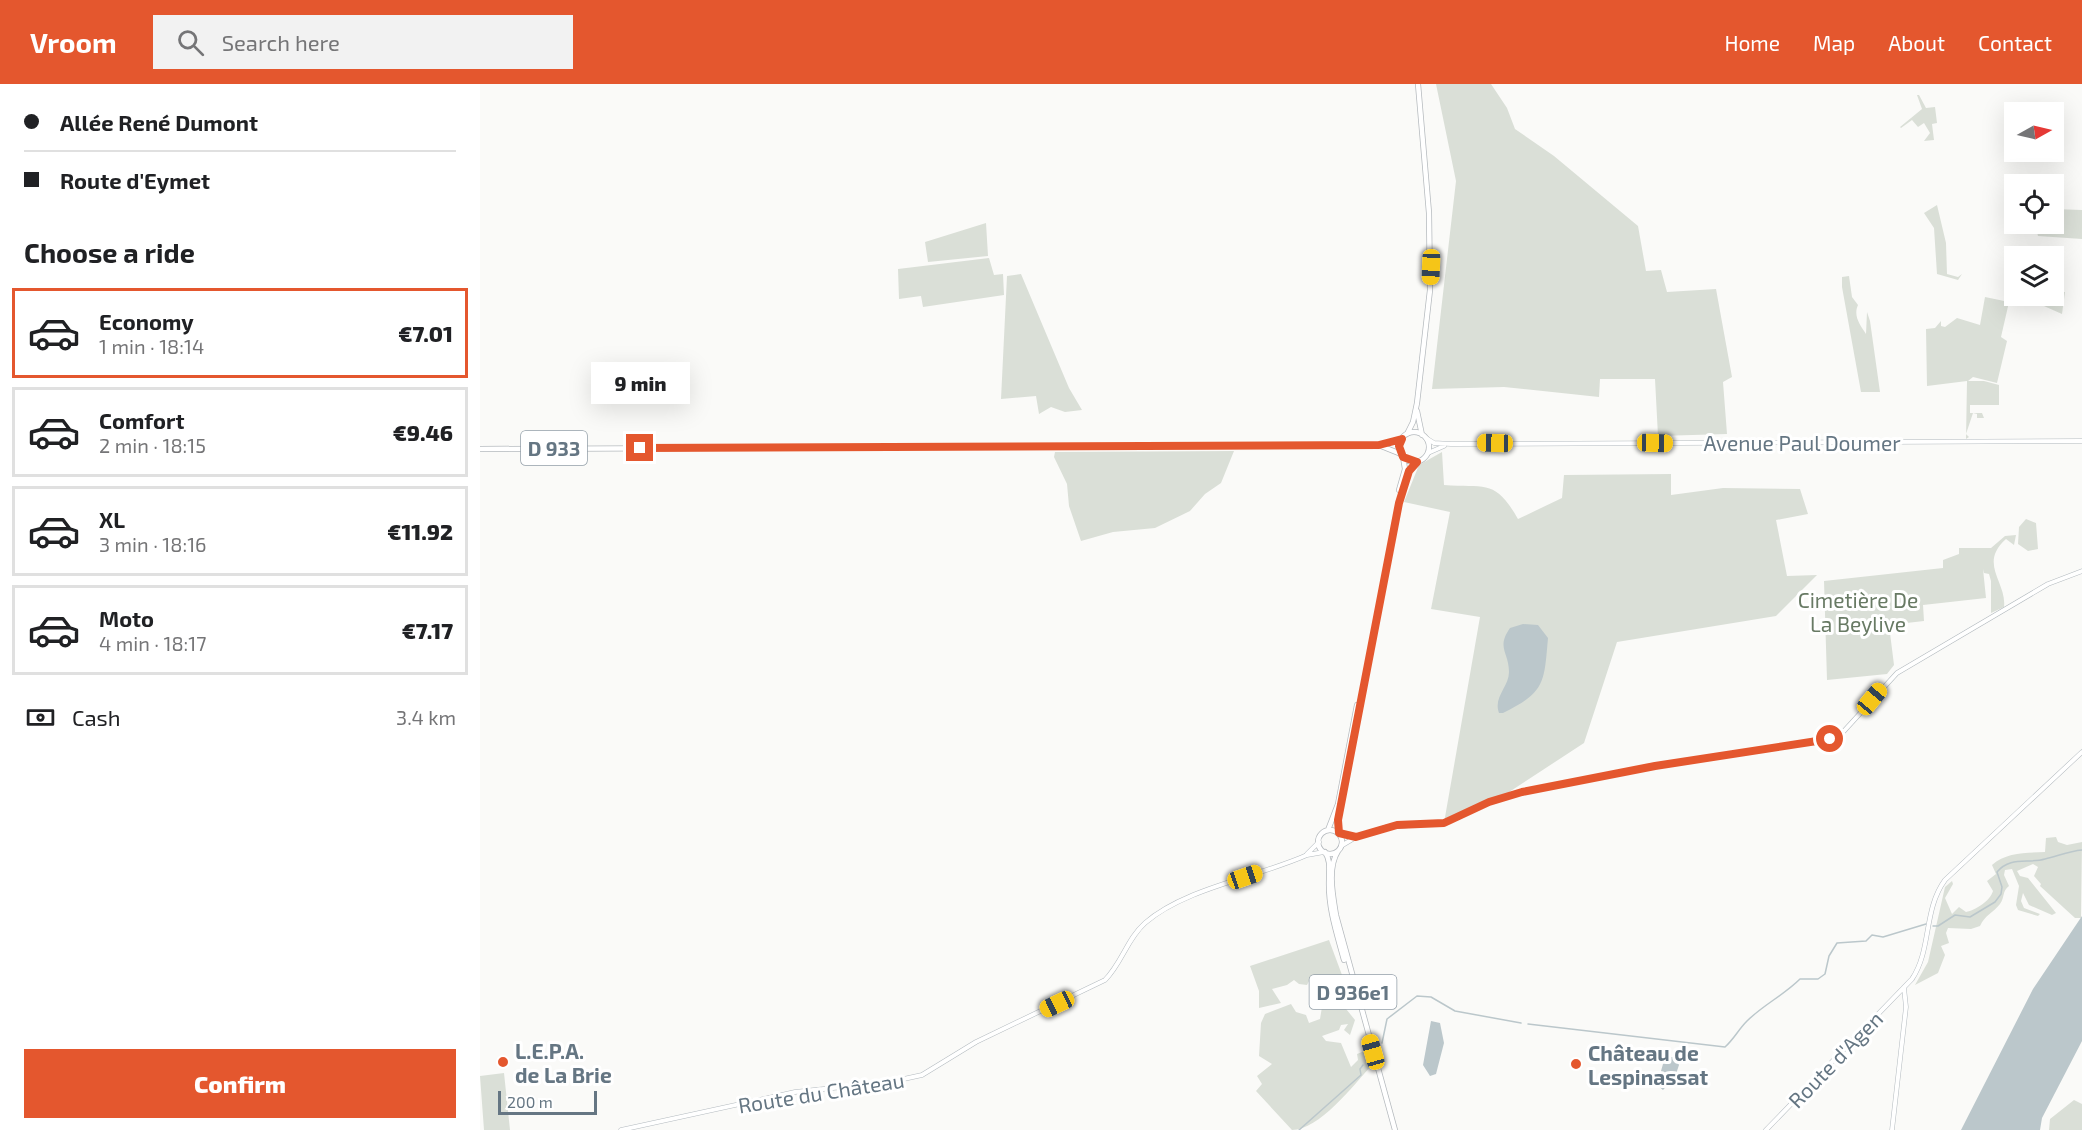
<!DOCTYPE html>
<html lang="en">
<head>
<meta charset="utf-8">
<style>
	body { margin:0; font-family:"Exo 2",sans-serif; background:#f2f2f2; color:#202124; height:100vh; display:flex; flex-direction:column; font-size:22px; white-space:nowrap }
	* { box-sizing:border-box; margin:0 }
	p { font-size:20px; color:#757577 }
	.icon { flex:none; width:33px; height:33px; fill:none; stroke:currentColor; stroke-width:2; stroke-linecap:round; stroke-linejoin:round }
	.map { position:relative; flex:1; overflow:hidden }
	.sheet { display:flex; flex-direction:column; background:#fff; width:480px }
	.sheet>* { flex:none }
	.top-card { display:grid; align-content:center; height:132px; padding:0 24px; background:#fff }
	.needle { width:39px; rotate:82deg }
	.buttons { position:absolute; left:1524px; top:18px; display:grid; gap:12px }
	.buttons a { display:grid; place-items:center; width:60px; height:60px; border-radius:0px; background:#fff; box-shadow:0 6px 24px #0002; font-size:30px }
	.scale { position:absolute; left:18px; bottom:15px; width:99px; box-sizing:border-box; padding-left:6px; border:3px solid #657683; border-top:0; font-size:16px; line-height:21px; white-space:nowrap; color:#657683; -webkit-text-stroke:4px #fff; paint-order:stroke }
	.end { position:absolute; width:27px; height:27px; margin:-14px; border:8px solid #e4572e; background:#fff; box-shadow:0 0 0 3px #fff }
	.from { border-radius:50% }
	.bubble { position:absolute; height:42px; border-radius:0px; background:#fff; box-shadow:0 6px 24px #0002; font-size:20px; font-weight:800; line-height:42px; text-align:center }
	.car { position:absolute; width:18px; height:36px; margin:-18px -9px; border-radius:8px; box-shadow:0 0 4px 2px #0007; background:linear-gradient(#f5c518 24%,#345 0 40%,#f5c518 0 76%,#345 0 86%,#f5c518 0) }
	.top-card b { display:flex; align-items:center; gap:21px; height:57px; font-size:22px }
	.top-card b+b { border-top:2px solid #e0e0e0 }
	.top-card i { width:15px; height:15px; background:#202124 }
	ul { padding:0; list-style:none }
	li { display:flex; align-items:center; gap:18px; height:90px; margin:0 12px 9px; padding:0 12px; border:3px solid #e0e0e0; border-radius:0px }
	li div { flex:1 }
	li b { display:block; font-size:22px }
	li em { font-style:normal; font-weight:800 }
	li.active { border-color:#e4572e }
	li>.icon { width:54px; height:54px; stroke-width:1.5 }
	h2 { padding:0 24px; font-size:27px; line-height:72px }
	.pay { display:flex; align-items:center; gap:15px; height:66px; padding:0 24px; font-size:22px }
	.pay p { margin-inline-start:auto }
	.primary-button { display:flex; gap:12px; margin-top:auto; padding:12px 24px }
	.primary-button a { flex:1; height:69px; border-radius:0px; background:#e4572e; color:#fff; font-size:24px; font-weight:800; line-height:69px; text-align:center }
	header { display:flex; align-items:center; gap:36px; box-sizing:border-box; height:84px; padding:0 30px; background:#e4572e; color:#fff }
	header strong { font-size:28px }
	nav { display:flex; gap:33px; margin-inline-start:auto; font-size:21px }
	.search { width:420px; height:54px; background:#f2f2f2; display:flex; align-items:center; gap:15px; box-sizing:border-box; padding:0 21px; border-radius:0px; color:#757577; font-size:22px }
	main { display:flex; flex:1; min-height:0 }
	.map>svg:first-child { display:block }
	.green { fill:#dadfd7 }
	.water { fill:#bbc7cb }
	.lines { fill:none; stroke-linecap:round; stroke-linejoin:round }
	.stream { stroke:#bbc7cb; stroke-width:1.5 }
	.secondary-casing { stroke:#b3babf; stroke-width:5 }
	.primary-casing { stroke:#b5babe; stroke-width:6 }
	.secondary { stroke:#fff; stroke-width:4 }
	.primary { stroke:#fff; stroke-width:4.5 }
	.route { stroke:#e4572e; stroke-width:8 }
	.poi-dot { fill:#e4572e; stroke:#fff; stroke-width:2 }
	.labels { text-anchor:middle; dominant-baseline:central; stroke-width:6; stroke-linejoin:round; paint-order:stroke }
	.shield { fill:#fff; stroke:#939fa8; stroke-width:1.5 }
	.shield-label { font-size:20px; font-weight:bold; fill:#657683 }
	.street-label { font-size:21px; fill:#657683; stroke:#fff }
	.park-label { font-size:21px; fill:#687a64; stroke:#fff }
	.poi-label { font-size:21px; font-weight:bold; fill:#657683; stroke:#fff; text-anchor:start }
</style>
</head>
<body>
<header>
<strong>Vroom</strong>
<div class="search"><svg class="icon" aria-label="search" viewBox="0 0 24 24"><circle cx="10" cy="10" r="6"/><path d="M15 15l6 6"/></svg>Search here</div>
<nav><a>Home</a><a>Map</a><a>About</a><a>Contact</a></nav>
</header>
<main>
<section class="sheet">
<div class="top-card">
<b><i class="from"></i>Allée René Dumont</b>
<b><i></i>Route d'Eymet</b>
</div>
<h2>Choose a ride</h2>
<ul>
<li class="active"><svg class="icon" aria-label="car" viewBox="0 0 24 24"><path d="M5 17H2v-5l4-1 3-4h7l3 4 3 1v5h-3M9 17h6M6 11h13"/><circle cx="7" cy="17" r="2"/><circle cx="17" cy="17" r="2"/></svg><div><b>Economy</b><p>1 min · 18:14</p></div><em>€7.01</em></li>
<li><svg class="icon" aria-label="car" viewBox="0 0 24 24"><path d="M5 17H2v-5l4-1 3-4h7l3 4 3 1v5h-3M9 17h6M6 11h13"/><circle cx="7" cy="17" r="2"/><circle cx="17" cy="17" r="2"/></svg><div><b>Comfort</b><p>2 min · 18:15</p></div><em>€9.46</em></li>
<li><svg class="icon" aria-label="car" viewBox="0 0 24 24"><path d="M5 17H2v-5l4-1 3-4h7l3 4 3 1v5h-3M9 17h6M6 11h13"/><circle cx="7" cy="17" r="2"/><circle cx="17" cy="17" r="2"/></svg><div><b>XL</b><p>3 min · 18:16</p></div><em>€11.92</em></li>
<li><svg class="icon" aria-label="car" viewBox="0 0 24 24"><path d="M5 17H2v-5l4-1 3-4h7l3 4 3 1v5h-3M9 17h6M6 11h13"/><circle cx="7" cy="17" r="2"/><circle cx="17" cy="17" r="2"/></svg><div><b>Moto</b><p>4 min · 18:17</p></div><em>€7.17</em></li>
</ul>
<div class="pay"><svg class="icon" aria-label="cash" viewBox="0 0 24 24"><path d="M3 7h18v10H3z"/><circle cx="12" cy="12" r="2"/></svg>Cash<p>3.4 km</p></div>
<div class="primary-button"><a>Confirm</a></div>
</section>
<div class="map">
<svg width="1602" height="1046" viewBox="0 0 1602 1046">
	<rect width="100%" height="100%" fill="#fafaf8"/>
	<!-- green -->
	<path class="green" d="M 956,0 L 1011,0 L 1027,24 L 1035,45 L 1074,72 L 1158,142 L 1166,187 L 1181,186 L 1187,208 L 1236,205 L 1252,293 L 1243,298 L 1247,350 L 1178,352 L 1175,295 L 1120,295 L 1119,313 L 1024,303 L 952,305 L 976,97 Z
		M 1437,11 L 1439,11 L 1446,24 L 1455,23 L 1457,39 L 1452,40 L 1454,56 L 1444,57 L 1450,49 L 1444,39 L 1438,43 L 1432,36 L 1421,44 L 1420,43 L 1442,25 Z
		M 1457,121 L 1466,159 L 1467,190 L 1478,193 L 1482,190 L 1478,196 L 1457,190 L 1454,144 L 1444,129 Z
		M 1574,125 L 1602,126 L 1602,155 L 1558,152 L 1555,140 L 1574,140 Z
		M 506,139 L 508,172 L 448,178 L 445,158 Z
		M 509,174 L 514,191 L 523,190 L 524,211 L 443,223 L 441,212 L 419,215 L 418,185 Z
		M 541,190 L 589,304 L 602,326 L 585,328 L 571,323 L 559,330 L 556,312 L 521,315 L 527,192 Z
		M 1369,192 L 1372,213 L 1378,221 C 1373,232 1380,241 1386,250 L 1387,228 L 1390,237 L 1400,308 L 1381,308 L 1362,203 L 1362,193 Z
		M 1574,208 L 1585,208 L 1582,230 L 1541,212 L 1574,212 Z
		M 1505,213 L 1529,218 L 1521,253 L 1527,257 L 1517,299 L 1493,293 L 1488,297 L 1504,297 L 1519,301 L 1519,321 L 1490,321 L 1490,329 L 1502,329 L 1504,334 L 1497,334 L 1497,330 L 1493,329 L 1486,350 L 1489,353 L 1486,355 L 1487,297 L 1447,302 L 1446,245 L 1455,244 L 1461,237 L 1461,242 L 1465,243 L 1477,234 L 1500,241 Z
		M 754,367 L 741,399 L 725,410 L 710,427 L 675,444 L 633,448 L 601,457 L 589,422 L 587,400 L 574,373 L 575,368 Z
		M 962,368 L 964,401 C 1007,404 1015,395 1038,435 L 1082,414 L 1084,391 L 1191,390 L 1191,411 L 1243,404 L 1320,405 L 1328,430 L 1296,436 L 1307,492 L 1337,491 L 1296,532 L 1137,558 L 1104,659 L 1023,712 L 964,739 L 1000,533 L 951,525 L 970,428 L 924,418 L 939,381 Z
		M 1546,435 L 1556,439 L 1558,465 L 1548,467 L 1538,460 L 1539,443 Z
		M 1536,451 L 1534,461 L 1526,455 C 1498,480 1527,498 1524,523 L 1511,529 L 1511,497 L 1509,490 L 1504,489 L 1503,485 L 1506,514 L 1443,521 L 1444,537 L 1409,541 L 1414,581 L 1407,590 L 1347,596 L 1344,497 L 1463,484 L 1463,476 L 1479,470 L 1479,464 L 1511,464 L 1525,452 Z
		M 1576,753 L 1578,758 L 1587,761 L 1602,758 L 1601,834 L 1595,834 L 1560,802 L 1561,800 L 1554,792 L 1558,783 L 1553,780 L 1537,787 L 1540,792 L 1548,794 L 1576,829 L 1572,831 L 1549,821 L 1543,809 L 1541,817 L 1544,824 L 1560,830 L 1558,832 L 1538,826 L 1536,821 L 1539,802 L 1532,785 L 1525,786 L 1524,791 L 1529,802 C 1522,807 1525,813 1520,820 C 1513,829 1505,831 1500,842 L 1491,845 L 1468,844 L 1466,849 L 1469,859 L 1461,862 L 1465,871 L 1458,889 L 1435,901 L 1448,878 L 1465,803 L 1472,797 L 1473,800 L 1465,814 L 1472,830 L 1479,823 L 1486,828 C 1496,826 1510,817 1513,807 L 1507,797 L 1516,790 L 1512,781 C 1526,768 1547,769 1565,768 L 1566,754 Z
		M 849,856 L 862,891 L 858,915 L 875,936 L 870,951 L 864,946 L 868,940 L 861,941 L 859,946 L 842,952 L 846,957 L 861,959 L 871,983 L 878,976 L 877,970 L 887,966 L 891,982 C 873,1002 839,1046 812,1046 L 776,1007 L 782,1000 L 777,992 L 792,980 L 779,972 L 781,939 L 785,930 L 811,920 L 816,928 L 826,931 L 829,939 L 840,935 L 842,923 L 855,915 L 852,903 L 845,892 L 830,895 L 827,901 L 819,900 L 814,896 L 807,901 L 792,905 L 801,919 L 779,924 L 779,907 L 770,882 Z
		M 24,989 L 30,1046 L 4,1046 L 0,992 Z
		M 1594,1016 L 1602,1020 L 1602,1046 L 1569,1046 L 1570,1035 Z"/>
	<!-- water -->
	<path class="water" d="M 1043,540 L 1058,541 L 1068,554 C 1064,598 1066,608 1023,629 L 1019,629 C 1013,613 1029,603 1029,588 C 1029,568 1016,564 1030,544 Z
		M 1602,832 L 1602,957 L 1562,1034 L 1560,1046 L 1481,1046 L 1553,905 Z
		M 951,937 L 960,939 L 964,959 L 956,990 L 950,992 L 943,981 Z
		M 1185,973 L 1195,973 L 1199,981 L 1195,993 L 1183,1006 L 1177,1001 Z"/>
	<g class="lines">
		<!-- stream -->
		<path class="stream" d="M 1453,842 L 1458,842 L 1475,831 L 1490,833 L 1515,818 L 1521,810 L 1522,803 L 1517,788 C 1530,772 1548,780 1565,775 C 1578,772 1589,767 1602,766
			M 1048,940 L 1245,963 C 1254,955 1258,946 1267,937 C 1283,921 1304,911 1320,895 L 1338,895 L 1345,890 L 1349,872 L 1357,859 L 1386,857 L 1392,851 L 1403,853 L 1446,840
			M 902,959 L 907,935 L 937,912 L 951,913 L 975,927 L 1041,939
			M 819,1046 L 881,991 L 880,985 L 883,981"/>
		<defs>
			<path id="secondary" d="M 946,354 L 954,359 L 971,360 L 1602,357
				M 948,369 L 964,362
				M 859,750 L 875,753
				M 861,762 L 876,753 L 907,743 L 964,739 L 1009,718 L 1042,708 L 1175,682 L 1350,655 L 1364,647 L 1417,589 L 1568,500 L 1602,487
				M 827,770 L 839,758
				M 141,1046 L 315,1008 L 410,998 L 442,991 L 496,958 L 625,896 C 642,879 647,855 665,839 C 705,804 778,793 827,771 L 844,768
				M 1286,1046 L 1432,895 C 1452,865 1443,826 1465,796 L 1602,668
				M 1412,1046 L 1426,923 L 1424,904"/>
			<path id="primary" d="M 937,327 L 942,351
				M919 363a15 15 0 1 1 30 0a15 15 0 1 1-30 0Z
				M 927,350 L 933,338 L 937,319 L 950,206 L 949,129 L 938,0
				M 901,362 L 921,370
				M 0,365 L 899,361 L 922,355
				M 919,406 L 925,385 L 923,373
				M 848,746 L 858,720 L 877,621
				M838 758a12 12 0 1 1 24 0a12 12 0 1 1-24 0Z
				M 859,749 L 858,736 L 919,419 L 929,387 L 937,378
				M 858,767 C 847,784 853,812 856,831 L 915,1046
				M 845,768 C 851,777 849,786 849,796 C 848,824 857,850 864,876"/>
		</defs>
		<!-- secondary casing -->
		<use href="#secondary" class="secondary-casing"/>
		<!-- primary casing -->
		<use href="#primary" class="primary-casing"/>
		<!-- secondary -->
		<use href="#secondary" class="secondary"/>
		<!-- primary -->
		<use href="#primary" class="primary"/>
	</g>
	<g class="lines">
		<!-- route -->
		<path class="route" d="M 160,364 L 899,361 L 922,355 L 919,362 L 923,373 L 937,378 L 929,387 L 919,419 L 858,736 L 859,749 L 876,753 L 917,741 L 964,739 L 1009,718 L 1042,708 L 1175,682 L 1350,655"/>
	</g>
	<!-- markers -->
	<g class="poi-dot">
		<circle cx="23" cy="978" r="6"/>
		<circle cx="1096" cy="980" r="6"/>
	</g>
	<g class="labels">
		<!-- shield labels -->
		<g class="shield">
			<rect x="41" y="347" width="66" height="34" rx="4.5"/>
			<rect x="829.5" y="891" width="87" height="34" rx="4.5"/>
		</g>
		<g class="shield-label">
			<text x="74" y="364">D 933</text>
			<text x="873" y="908">D 936e1</text>
		</g>
		<!-- street labels -->
		<g class="street-label">
			<text x="1322" y="358">Avenue Paul Doumer</text>
			<text transform="translate(1355 975) rotate(-46)">Route d'Agen</text>
			<text transform="translate(341 1008) rotate(-9)">Route du Château</text>
		</g>
		<!-- park labels -->
		<g class="park-label">
			<text x="1378" y="515">Cimetière De<tspan x="1378" dy="24">La Beylive</tspan></text>
		</g>
		<!-- poi labels -->
		<g class="poi-label">
			<text x="35" y="966">L.E.P.A.<tspan x="35" dy="24">de La Brie</tspan></text>
			<text x="1108" y="968">Château de<tspan x="1108" dy="24">Lespinassat</tspan></text>
		</g>
	</g>
</svg>
<div class="buttons">
<a><svg class="needle" viewBox="-14 -14 28 28"><path d="M0-13l5 13h-10z" fill="#e53935"/><path d="M0 13l5-13h-10z" fill="#757577"/></svg></a>
<a><svg class="icon" aria-label="locate" viewBox="0 0 24 24"><circle cx="12" cy="12" r="6"/><path d="M12 2v4M12 18v4M2 12h4M18 12h4"/></svg></a>
<a><svg class="icon" aria-label="layers" viewBox="0 0 24 24"><path d="M12 4l9 5-9 5-9-5zM3 14l9 5 9-5"/></svg></a>
</div>
<div class="scale">200 m</div>
<i class="end from" style="left:1350px;top:655px"></i>
<i class="end" style="left:160px;top:364px"></i>
<div class="bubble" style="left:111px;top:278px;width:99px">9 min</div>
<i class="car" style="left:951px;top:183px;rotate:182deg"></i>
<i class="car" style="left:1015px;top:359px;rotate:271deg"></i>
<i class="car" style="left:1175px;top:359px;rotate:91deg"></i>
<i class="car" style="left:1392px;top:615px;rotate:40deg"></i>
<i class="car" style="left:765px;top:793px;rotate:71deg"></i>
<i class="car" style="left:577px;top:920px;rotate:245deg"></i>
<i class="car" style="left:893px;top:968px;rotate:344deg"></i>
</div>
</main>
</body>
</html>
